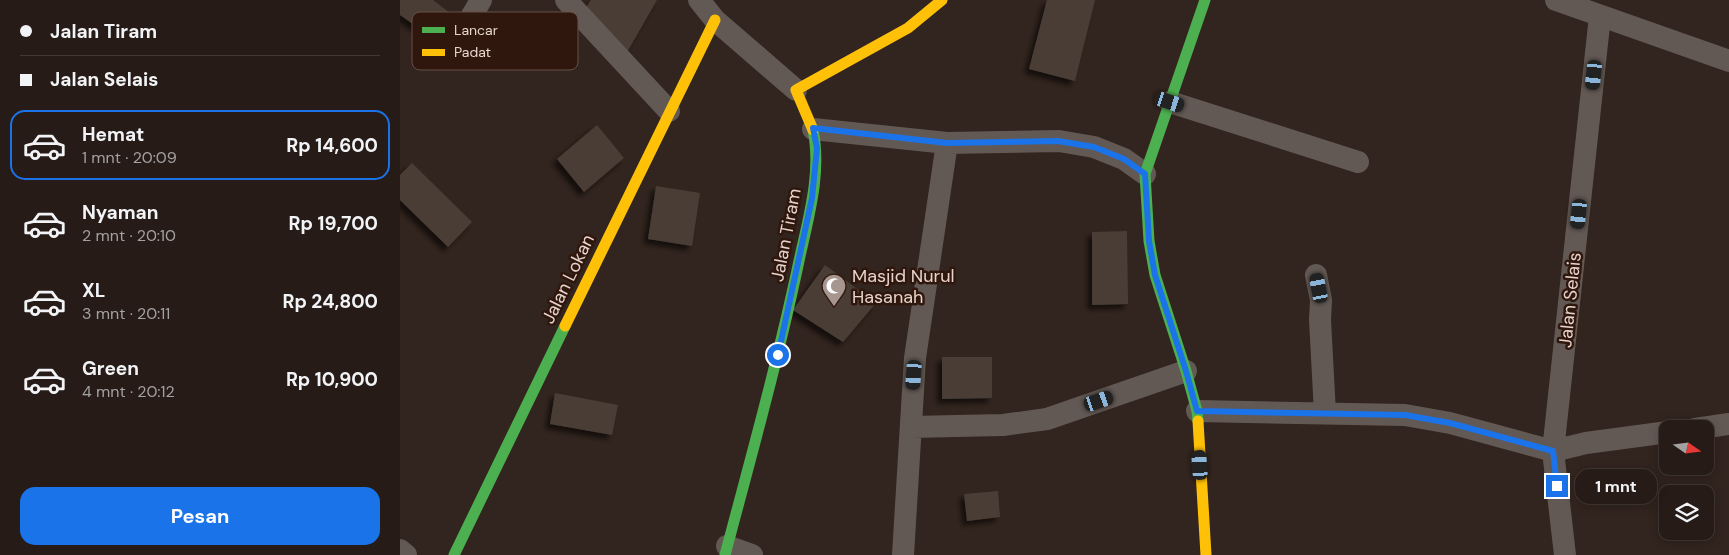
<!DOCTYPE html>
<html lang="id">
<head>
<meta charset="utf-8">
<style>
	body { margin:0; font-family:"DM Sans",sans-serif; background:#2e241f; color:#f1f3f6; height:100vh; display:flex; flex-direction:column; font-size:19px; white-space:nowrap }
	* { box-sizing:border-box; margin:0 }
	p { font-size:16px; color:#a4a1a1 }
	.icon { flex:none; width:28px; height:28px; fill:none; stroke:currentColor; stroke-width:2; stroke-linecap:round; stroke-linejoin:round }
	.map { position:relative; flex:1; overflow:hidden }
	.side { display:flex; flex-direction:column; background:#261b16; width:400px }
	.side>* { flex:none }
	.banner { display:grid; align-content:center; height:110px; padding:0 20px; background:#261b16 }
	.needle { width:32px; rotate:104deg }
	.fabs { position:absolute; left:1259px; top:420px; display:grid; gap:10px }
	.fabs a { display:grid; place-items:center; width:55px; height:55px; border-radius:10px; background:#261b16; box-shadow:0 2px 12px #0003,0 0 0 1px #423935; font-size:25px }
	.end { position:absolute; width:22px; height:22px; margin:-11px; border:6px solid #1a73e8; background:#fff; box-shadow:0 0 0 2px #fff }
	.from { border-radius:50% }
	.bubble { position:absolute; height:35px; border-radius:15px; background:#261b16; box-shadow:0 2px 12px #0003,0 0 0 1px #423935; font-size:16px; font-weight:700; line-height:35px; text-align:center }
	.car { position:absolute; width:15px; height:30px; margin:-15px -8px; border-radius:6px; box-shadow:0 0 4px 1px #0007; background:linear-gradient(#222 24%,#8ab4d8 0 40%,#222 0 76%,#8ab4d8 0 86%,#222 0) }
	.banner b { display:flex; align-items:center; gap:18px; height:48px; font-size:19px }
	.banner b+b { border-top:1px solid #423935 }
	.banner i { width:12px; height:12px; background:#f1f3f6 }
	ul { padding:0; list-style:none }
	li { display:flex; align-items:center; gap:15px; height:70px; margin:0 10px 8px; padding:0 10px; border:2px solid transparent; border-radius:15px }
	li div { flex:1 }
	li b { display:block; font-size:19px }
	li em { font-style:normal; font-weight:700 }
	li.selected { border-color:#1a73e8 }
	li>.icon { width:45px; height:45px; stroke-width:1.5 }
	.primary-button { display:flex; gap:10px; margin-top:auto; padding:10px 20px }
	.primary-button a { flex:1; height:58px; border-radius:15px; background:#1a73e8; color:#fff; font-size:20px; font-weight:700; line-height:58px; text-align:center }
	main { display:flex; flex:1; min-height:0 }
	.map>svg:first-child { display:block }
	.building { fill:#4a3e35; filter:url(#shadow) }
	.lines { fill:none; stroke-linecap:round; stroke-linejoin:round }
	.street { stroke:#635954; stroke-width:22 }
	.fast { stroke:#4caf50; stroke-width:11 }
	.slow { stroke:#ffc107; stroke-width:11 }
	.route { stroke:#1a73e8; stroke-width:6 }
	.labels { text-anchor:middle; dominant-baseline:central; stroke-width:5; stroke-linejoin:round; paint-order:stroke }
	.street-label { font-size:18px; fill:#e6d4cd; stroke:#30170d }
	.poi-label { font-size:18px; fill:#e6d4cd; stroke:#30170d; text-anchor:start }
	.key { fill:#30170d; stroke:#675047; stroke-width:1 }
	.key-label { font-size:14px; fill:#e6d4cd }
</style>
</head>
<body>
<main>
<section class="side">
<div class="banner">
<b><i class="from"></i>Jalan Tiram</b>
<b><i></i>Jalan Selais</b>
</div>
<ul>
<li class="selected"><svg class="icon" aria-label="car" viewBox="0 0 24 24"><path d="M5 17H2v-5l4-1 3-4h7l3 4 3 1v5h-3M9 17h6M6 11h13"/><circle cx="7" cy="17" r="2"/><circle cx="17" cy="17" r="2"/></svg><div><b>Hemat</b><p>1 mnt · 20:09</p></div><em>Rp 14,600</em></li>
<li><svg class="icon" aria-label="car" viewBox="0 0 24 24"><path d="M5 17H2v-5l4-1 3-4h7l3 4 3 1v5h-3M9 17h6M6 11h13"/><circle cx="7" cy="17" r="2"/><circle cx="17" cy="17" r="2"/></svg><div><b>Nyaman</b><p>2 mnt · 20:10</p></div><em>Rp 19,700</em></li>
<li><svg class="icon" aria-label="car" viewBox="0 0 24 24"><path d="M5 17H2v-5l4-1 3-4h7l3 4 3 1v5h-3M9 17h6M6 11h13"/><circle cx="7" cy="17" r="2"/><circle cx="17" cy="17" r="2"/></svg><div><b>XL</b><p>3 mnt · 20:11</p></div><em>Rp 24,800</em></li>
<li><svg class="icon" aria-label="car" viewBox="0 0 24 24"><path d="M5 17H2v-5l4-1 3-4h7l3 4 3 1v5h-3M9 17h6M6 11h13"/><circle cx="7" cy="17" r="2"/><circle cx="17" cy="17" r="2"/></svg><div><b>Green</b><p>4 mnt · 20:12</p></div><em>Rp 10,900</em></li>
</ul>
<div class="primary-button"><a>Pesan</a></div>
</section>
<div class="map">
<svg width="1329" height="555" viewBox="0 0 1329 555">
	<defs>
		<filter id="shadow"><feDropShadow dx="-4.5" dy="4.5" stdDeviation="2.5" flood-color="#0009"/></filter>
	</defs>
	<rect width="100%" height="100%" fill="#32241e"/>
	<!-- building -->
	<path class="building" d="M 0,0 L 33,0 L 54,16 L 37,41 L 0,15 Z
		M 191,0 L 257,0 L 226,54 L 185,9 Z
		M 647,0 L 695,0 L 675,81 L 629,69 Z
		M 197,125 L 224,158 L 184,192 L 157,159 Z
		M 12,163 L 72,222 L 48,247 L 0,200 L 0,175 Z
		M 256,186 L 300,193 L 292,246 L 248,239 Z
		M 727,231 L 728,304 L 692,305 L 692,232 Z
		M 425,265 L 476,303 L 443,342 L 393,310 Z
		M 542,357 L 592,357 L 592,398 L 542,399 Z
		M 155,393 L 218,405 L 212,435 L 150,424 Z
		M 598,491 L 600,517 L 567,521 L 564,494 Z"/>
	<g class="lines">
		<!-- street -->
		<path class="street" d="M 166,0 L 269,111
			M 299,0 L 315,20 L 396,90
			M 1156,0 L 1329,61
			M 51,52 L 81,0
			M 770,102 L 958,162
			M 413,129 L 547,143 L 659,141 L 694,147 L 724,159 L 745,174
			M 916,275 L 921,300 L 920,320 L 925,413
			M 797,411 L 1005,415 L 1050,423 L 1153,451 L 1186,443 L 1268,432
			M 511,427 L 603,425 L 647,419 L 786,371
			M 1295,429 L 1329,424
			M 327,546 L 352,555
			M 0,550 L 6,555
			M 503,555 L 515,358 L 547,143
			M 1165,555 L 1153,451 L 1200,16"/>
		<!-- fast -->
		<path class="fast" d="M 798,421 L 797,411 L 786,371 L 755,275 L 749,241 L 745,174 L 805,0
			M 54,555 L 165,326
			M 325,555 C 351,457 378,360 399,261 C 408,219 422,173 413,130"/>
		<!-- slow -->
		<path class="slow" d="M 413,130 L 396,90 L 508,28 L 542,0
			M 165,326 L 315,20
			M 798,421 L 806,555"/>
	</g>
	<g class="lines">
		<!-- route -->
		<path class="route" d="M 378,355 L 412,198 L 417,148 L 413,128 L 547,143 L 658,141 L 694,147 L 724,159 L 745,174 L 749,241 L 755,275 L 786,371 L 797,411 L 1005,415 L 1050,423 L 1153,451 L 1157,486"/>
	</g>
	<!-- icons -->
	<defs>
		<symbol id="mosque-pin" viewBox="-11 -11 22 30"><path d="M0 17L-7.5 6A9.5 9.5 0 1 1 7.5 6Z" fill="#a79690" stroke="#30170d"/><path d="M3.5-4.9A6 6 0 1 0 3.5 4.9A5 5 0 1 1 3.5-4.9Z" fill="#fff"/></symbol>
	</defs>
	<g fill-rule="evenodd">
		<use href="#mosque-pin" x="420" y="272" width="28" height="38"/>
	</g>
	<g class="labels">
		<!-- street labels -->
		<g class="street-label">
			<text transform="translate(386 235) rotate(-79)">Jalan Tiram</text>
			<text transform="translate(168 279) rotate(-64)">Jalan Lokan</text>
			<text transform="translate(1170 300) rotate(-84)">Jalan Selais</text>
		</g>
		<!-- poi labels -->
		<g class="poi-label">
			<text x="452" y="276">Masjid Nurul<tspan x="452" dy="21">Hasanah</tspan></text>
		</g>
	</g>
	<!-- legend -->
	<rect x="12" y="12" width="166" height="58" rx="8" class="key"/>
	<rect x="22" y="27" width="23" height="6" fill="#4caf50"/>
	<rect x="22" y="49" width="23" height="7" fill="#ffc107"/>
	<g class="key-label">
		<text x="54" y="35">Lancar</text>
		<text x="54" y="57">Padat</text>
	</g>
</svg>
<div class="fabs">
<a><svg class="needle" viewBox="-14 -14 28 28"><path d="M0-13l5 13h-10z" fill="#e53935"/><path d="M0 13l5-13h-10z" fill="#a4a1a1"/></svg></a>
<a><svg class="icon" aria-label="layers" viewBox="0 0 24 24"><path d="M12 4l9 5-9 5-9-5zM3 14l9 5 9-5"/></svg></a>
</div>
<i class="end from" style="left:378px;top:355px"></i>
<i class="end" style="left:1157px;top:486px"></i>
<div class="bubble" style="left:1175px;top:469px;width:82px">1 mnt</div>
<i class="car" style="left:1194px;top:75px;rotate:186deg"></i>
<i class="car" style="left:770px;top:102px;rotate:108deg"></i>
<i class="car" style="left:1179px;top:214px;rotate:186deg"></i>
<i class="car" style="left:919px;top:288px;rotate:349deg"></i>
<i class="car" style="left:514px;top:375px;rotate:184deg"></i>
<i class="car" style="left:699px;top:401px;rotate:71deg"></i>
<i class="car" style="left:800px;top:465px;rotate:356deg"></i>
</div>
</main>
</body>
</html>
